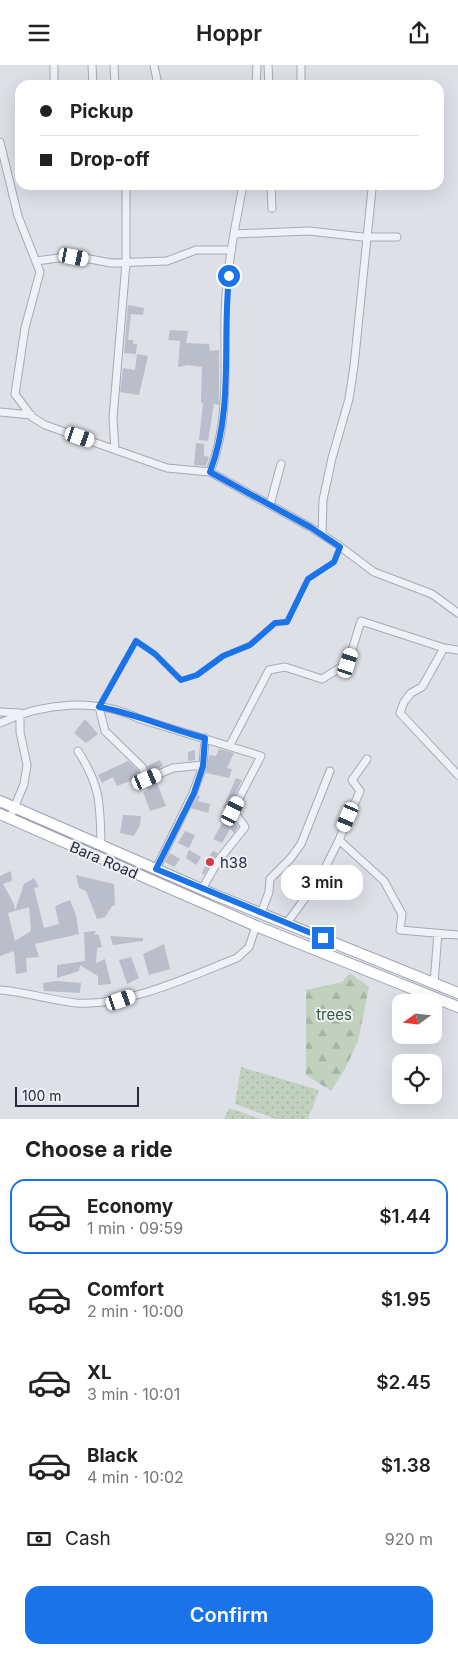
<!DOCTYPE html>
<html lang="en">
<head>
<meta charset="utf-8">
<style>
	body { margin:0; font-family:Inter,sans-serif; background:#f6f6f6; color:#222; height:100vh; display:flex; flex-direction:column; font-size:19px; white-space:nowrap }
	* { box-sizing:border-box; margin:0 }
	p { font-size:16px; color:#767676 }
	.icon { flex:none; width:28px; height:28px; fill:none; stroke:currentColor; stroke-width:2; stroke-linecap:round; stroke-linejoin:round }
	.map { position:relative; height:1054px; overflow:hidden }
	.side { display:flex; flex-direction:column; background:#fff; flex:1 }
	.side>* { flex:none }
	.guide { position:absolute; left:15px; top:15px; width:429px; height:110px; border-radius:15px; box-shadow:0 5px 20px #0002; display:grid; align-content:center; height:110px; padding:0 25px; background:#fff }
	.needle { width:32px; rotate:255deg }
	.controls { position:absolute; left:392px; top:929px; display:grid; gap:10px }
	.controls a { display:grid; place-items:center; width:50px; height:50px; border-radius:10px; background:#fff; box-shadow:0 5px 20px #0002; font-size:25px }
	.scale { position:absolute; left:15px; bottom:12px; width:124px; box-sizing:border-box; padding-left:5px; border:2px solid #262c3e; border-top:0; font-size:14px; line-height:18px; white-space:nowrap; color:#262c3e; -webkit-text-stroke:4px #eceff5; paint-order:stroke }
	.end { position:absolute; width:22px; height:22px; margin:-11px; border:6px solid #1a73e8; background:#fff; box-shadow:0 0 0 2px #fff }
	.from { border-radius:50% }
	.bubble { position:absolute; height:35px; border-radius:15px; background:#fff; box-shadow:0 5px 20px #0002; font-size:16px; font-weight:600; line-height:35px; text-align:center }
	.car { position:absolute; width:15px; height:30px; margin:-15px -8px; border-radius:6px; box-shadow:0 0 4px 1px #0007; background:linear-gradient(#fff 24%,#345 0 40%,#fff 0 76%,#345 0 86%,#fff 0) }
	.guide b { display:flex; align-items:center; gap:18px; height:48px; font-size:19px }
	.guide b+b { border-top:1px solid #e0e0e0 }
	.guide i { width:12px; height:12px; background:#222 }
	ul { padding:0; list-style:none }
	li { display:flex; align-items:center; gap:15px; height:75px; margin:0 10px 8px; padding:0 15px; border:2px solid transparent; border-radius:15px }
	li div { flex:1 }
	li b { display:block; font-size:19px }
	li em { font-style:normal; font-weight:600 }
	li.current { border-color:#1a73e8 }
	li>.icon { width:45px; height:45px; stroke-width:1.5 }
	h2 { padding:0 25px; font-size:22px; line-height:60px }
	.pay { display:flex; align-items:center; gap:12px; height:55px; padding:0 25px; font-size:19px }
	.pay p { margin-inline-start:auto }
	.button { display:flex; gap:10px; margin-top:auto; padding:10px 25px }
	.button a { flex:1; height:58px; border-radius:15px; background:#1a73e8; color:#fff; font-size:20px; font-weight:600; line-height:58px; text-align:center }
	header { display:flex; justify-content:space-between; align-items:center; height:65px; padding:0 25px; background:#fff; font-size:22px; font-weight:600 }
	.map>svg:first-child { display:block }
	.grass { fill:url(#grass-dots) }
	.forest { fill:url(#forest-firs) }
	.building { fill:#babeca; fill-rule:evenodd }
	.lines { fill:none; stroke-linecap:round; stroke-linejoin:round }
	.service-casing { stroke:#a6aab4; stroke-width:5 }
	.minor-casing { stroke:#a6aab4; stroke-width:9 }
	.primary-casing { stroke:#9ca2b3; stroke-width:12 }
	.service { stroke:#f0f1f6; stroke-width:3 }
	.minor { stroke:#f0f1f6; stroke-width:7 }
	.primary { stroke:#fff; stroke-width:10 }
	.route { stroke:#1a73e8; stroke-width:6 }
	.poi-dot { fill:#d13d41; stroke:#eceff5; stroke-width:2 }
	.labels { text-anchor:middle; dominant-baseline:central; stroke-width:4; stroke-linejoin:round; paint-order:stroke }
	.street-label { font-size:15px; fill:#262c3e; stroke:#eceff5 }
	.poi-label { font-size:15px; fill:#262c3e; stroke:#eceff5; text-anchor:start }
	.park-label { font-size:15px; fill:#365a33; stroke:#eceff5 }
</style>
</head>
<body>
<header><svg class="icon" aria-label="menu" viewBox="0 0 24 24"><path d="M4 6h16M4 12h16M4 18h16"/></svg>Hoppr<svg class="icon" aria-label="share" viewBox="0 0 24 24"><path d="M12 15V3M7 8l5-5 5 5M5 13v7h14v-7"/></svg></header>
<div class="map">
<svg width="458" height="1054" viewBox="0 0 458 1054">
	<defs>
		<pattern id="grass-dots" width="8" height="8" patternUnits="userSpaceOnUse" patternTransform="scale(1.25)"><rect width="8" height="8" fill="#c0d1be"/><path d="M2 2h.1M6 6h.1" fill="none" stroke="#a5b4a4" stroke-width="1.8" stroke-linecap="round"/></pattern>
		<pattern id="forest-firs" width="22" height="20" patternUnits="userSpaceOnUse" patternTransform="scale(1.25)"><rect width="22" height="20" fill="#c0d1be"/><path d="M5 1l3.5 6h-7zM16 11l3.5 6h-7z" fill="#a5b4a4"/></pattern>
	</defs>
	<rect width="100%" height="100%" fill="#dde0e7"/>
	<!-- grass -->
	<path class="grass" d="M 241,1002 L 319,1025 L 308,1054 L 276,1054 L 235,1039 Z
		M 229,1043 L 261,1054 L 224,1054 Z"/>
	<!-- forest -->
	<path class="forest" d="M 350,908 L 369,922 L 358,976 L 345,1004 L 331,1026 L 306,1010 L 306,925 L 342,917 Z"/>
	<!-- building -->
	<path class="building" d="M 128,240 L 144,243 L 143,250 L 131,249 L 128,275 L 133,275 L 133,279 L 137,279 L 136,289 L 124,288 Z
		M 170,265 L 188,266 L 186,278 L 209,279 L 210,286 L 219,285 L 219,340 L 214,339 L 208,376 L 199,375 L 203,338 L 201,337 L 202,302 L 187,300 L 178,302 L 180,276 L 168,275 Z
		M 137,289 L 148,291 L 139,330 L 120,327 L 123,303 L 135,305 Z
		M 196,378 L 204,379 L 204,391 L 209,392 L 206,401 L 194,400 Z
		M 85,654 L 98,669 L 86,678 L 74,668 Z
		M 219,684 L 234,688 L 227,703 L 232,704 L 229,713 L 206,708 L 209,690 L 216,691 Z
		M 195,685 L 195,695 L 188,696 L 188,687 Z
		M 160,695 L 163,701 L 150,707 L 147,701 Z
		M 128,696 L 138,705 L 141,712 L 117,721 L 113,712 L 102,718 L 98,710 Z
		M 236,713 L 242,715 L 228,744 L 223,743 Z
		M 156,716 L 166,741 L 150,746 L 143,727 L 148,725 L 145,719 Z
		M 198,730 L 200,731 L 198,736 L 210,739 L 208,748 L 191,743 Z
		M 228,749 L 238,762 L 234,768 L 230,764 L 222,778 L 213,774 Z
		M 123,750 L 141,751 L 140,760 L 134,771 L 120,768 Z
		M 185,766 L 195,770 L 189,783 L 178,778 Z
		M 189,785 L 201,792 L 196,800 L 186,793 Z
		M 213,786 L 218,788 L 204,810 L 202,808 L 206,800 L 204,798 Z
		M 170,788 L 180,794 L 174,802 L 165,797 Z
		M 11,806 L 12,816 L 3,819 L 14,839 L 15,846 L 24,819 L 34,813 L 39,822 L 34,823 L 44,863 L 59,859 L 55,841 L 70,835 L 76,850 L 79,869 L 35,879 L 39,892 L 26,893 L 27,907 L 16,909 L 14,886 L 0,891 L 0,811 ZM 29,842 L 31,866 L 15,876 L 8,848 Z
		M 76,810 L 114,819 L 115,841 L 113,840 L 105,852 L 97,854 L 86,826 L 79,823 Z
		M 96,866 L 94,869 L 99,870 L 102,882 L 97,883 L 96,898 L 105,894 L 111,919 L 98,920 L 98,911 L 80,900 L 79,906 L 57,913 L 57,900 L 85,896 L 84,867 Z
		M 110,871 L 143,873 L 143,876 L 113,880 Z
		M 164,879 L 170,904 L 149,910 L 143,889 Z
		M 131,892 L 139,913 L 127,919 L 119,895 Z
		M 56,916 L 81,918 L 80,928 L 44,926 L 43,918 Z"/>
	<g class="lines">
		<defs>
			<path id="service" d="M 99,642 L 136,576 L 155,589 L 181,615 L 197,610 L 223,591 L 250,579 L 275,558 L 287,557 L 308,514 L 334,497 L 340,482"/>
			<path id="minor" d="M 92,0 L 93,20
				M 114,0 L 115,20
				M 154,0 L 158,20
				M 268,0 L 269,20
				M 301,0 L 301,20
				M 54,20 L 54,0
				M 256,20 L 257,0
				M 0,77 L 18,151 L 40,207 L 25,263 L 15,329 L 32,352 L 45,360 L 167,403 L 210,407 L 310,462 L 338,480 L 374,507 L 432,529 L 458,548
				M 271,120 L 272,143
				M 234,169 L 309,166 L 362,172 L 397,172
				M 36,196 L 74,191 L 111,198 L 167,196 L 196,185 L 232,185
				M 0,347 L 31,350
				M 115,384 L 113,353 L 126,198 L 126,120
				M 210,407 C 230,355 224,303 225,249 C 226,206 235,162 243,120
				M 270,440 L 281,399
				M 322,470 L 323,435 L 332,393 L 349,334 L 354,301 L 372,124 L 375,120
				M 458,585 L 444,583 L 422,622 L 411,628 L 404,637 L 400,648 L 458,710
				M 99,642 L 105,666 L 142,702 L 147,714 L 173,703 L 203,700
				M 0,647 L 20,648 L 20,667 L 27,700 L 24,719 L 10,753
				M 0,658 C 44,637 96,633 140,654 L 261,691 L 233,745 L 245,762 L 218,796 L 202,824
				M 230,680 L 269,605 L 285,602 L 322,614 L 348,598 L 361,556 L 444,583
				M 78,686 C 101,722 100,739 101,779
				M 339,775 L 360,726 L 352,715 L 367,694
				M 156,804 L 193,728 L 203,701 L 205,673
				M 261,848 L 269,827 L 270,814 L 290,794 L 301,779 L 330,706
				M 287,858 L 321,811 L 339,775 L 384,816 L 402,849 L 400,865 L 458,870
				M 434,918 L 438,868
				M 0,925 C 26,927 50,935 76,938 C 125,942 191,911 237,893 L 249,882 L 256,861"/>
			<path id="primary" d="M 0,736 L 213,829 L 458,928
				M 0,749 L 256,861 L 458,942"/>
		</defs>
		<!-- service casing -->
		<use href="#service" class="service-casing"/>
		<!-- minor casing -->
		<use href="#minor" class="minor-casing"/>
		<!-- primary casing -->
		<use href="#primary" class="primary-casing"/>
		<!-- service -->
		<use href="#service" class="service"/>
		<!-- minor -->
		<use href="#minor" class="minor"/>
		<!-- primary -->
		<use href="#primary" class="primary"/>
	</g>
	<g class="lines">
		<!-- route -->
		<path class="route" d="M 229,211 C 222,277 234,344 210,407 L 310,462 L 340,482 L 334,497 L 308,514 L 287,557 L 275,558 L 250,580 L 223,591 L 197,610 L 181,615 L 155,589 L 136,576 L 99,642 C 134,648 169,664 205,673 L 203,701 L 194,728 L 156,804 L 323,873"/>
	</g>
	<!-- markers -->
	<circle class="poi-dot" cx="210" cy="797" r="5"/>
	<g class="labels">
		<!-- street labels -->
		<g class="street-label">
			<text transform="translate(104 795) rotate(23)">Bara Road</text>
		</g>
		<!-- poi labels -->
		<g class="poi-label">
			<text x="220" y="797">h38</text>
		</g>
		<!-- park labels -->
		<g class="park-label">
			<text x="334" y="949">trees</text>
		</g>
	</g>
</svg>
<div class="controls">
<a><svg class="needle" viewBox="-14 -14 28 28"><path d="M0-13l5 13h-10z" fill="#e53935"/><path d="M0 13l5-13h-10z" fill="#767676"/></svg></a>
<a><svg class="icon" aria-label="locate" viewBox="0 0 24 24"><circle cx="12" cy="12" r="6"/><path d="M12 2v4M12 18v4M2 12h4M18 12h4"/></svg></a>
</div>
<div class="scale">100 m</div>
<i class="end from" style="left:229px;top:211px"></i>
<i class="end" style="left:323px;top:873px"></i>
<div class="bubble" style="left:281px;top:800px;width:82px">3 min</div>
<i class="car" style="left:74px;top:192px;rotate:101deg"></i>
<i class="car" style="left:80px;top:372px;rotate:109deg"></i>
<i class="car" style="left:348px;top:598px;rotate:18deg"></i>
<i class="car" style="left:147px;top:714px;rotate:68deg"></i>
<i class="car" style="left:233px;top:746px;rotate:27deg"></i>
<i class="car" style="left:348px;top:752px;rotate:203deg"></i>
<i class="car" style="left:121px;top:935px;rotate:71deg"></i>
<div class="guide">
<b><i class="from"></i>Pickup</b>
<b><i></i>Drop-off</b>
</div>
</div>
<section class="side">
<h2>Choose a ride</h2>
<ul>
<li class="current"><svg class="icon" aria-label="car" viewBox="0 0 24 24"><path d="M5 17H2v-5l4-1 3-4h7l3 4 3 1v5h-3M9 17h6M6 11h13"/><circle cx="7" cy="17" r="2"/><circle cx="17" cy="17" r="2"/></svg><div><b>Economy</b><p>1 min · 09:59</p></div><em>$1.44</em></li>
<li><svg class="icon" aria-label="car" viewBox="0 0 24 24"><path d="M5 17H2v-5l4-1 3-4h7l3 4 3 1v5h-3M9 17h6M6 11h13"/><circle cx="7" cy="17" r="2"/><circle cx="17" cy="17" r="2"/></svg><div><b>Comfort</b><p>2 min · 10:00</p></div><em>$1.95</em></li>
<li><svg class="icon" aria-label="car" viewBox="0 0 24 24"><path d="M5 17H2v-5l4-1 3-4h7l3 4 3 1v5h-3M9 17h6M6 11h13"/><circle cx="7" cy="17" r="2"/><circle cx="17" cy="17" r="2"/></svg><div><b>XL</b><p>3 min · 10:01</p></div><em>$2.45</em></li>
<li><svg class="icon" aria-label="car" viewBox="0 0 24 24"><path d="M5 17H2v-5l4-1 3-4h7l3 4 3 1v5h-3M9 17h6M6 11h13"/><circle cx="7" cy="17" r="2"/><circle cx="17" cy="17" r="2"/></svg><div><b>Black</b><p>4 min · 10:02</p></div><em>$1.38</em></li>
</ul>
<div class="pay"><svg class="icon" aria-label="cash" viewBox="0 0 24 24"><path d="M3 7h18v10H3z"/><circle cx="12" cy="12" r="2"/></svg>Cash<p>920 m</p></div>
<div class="button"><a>Confirm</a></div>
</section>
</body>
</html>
